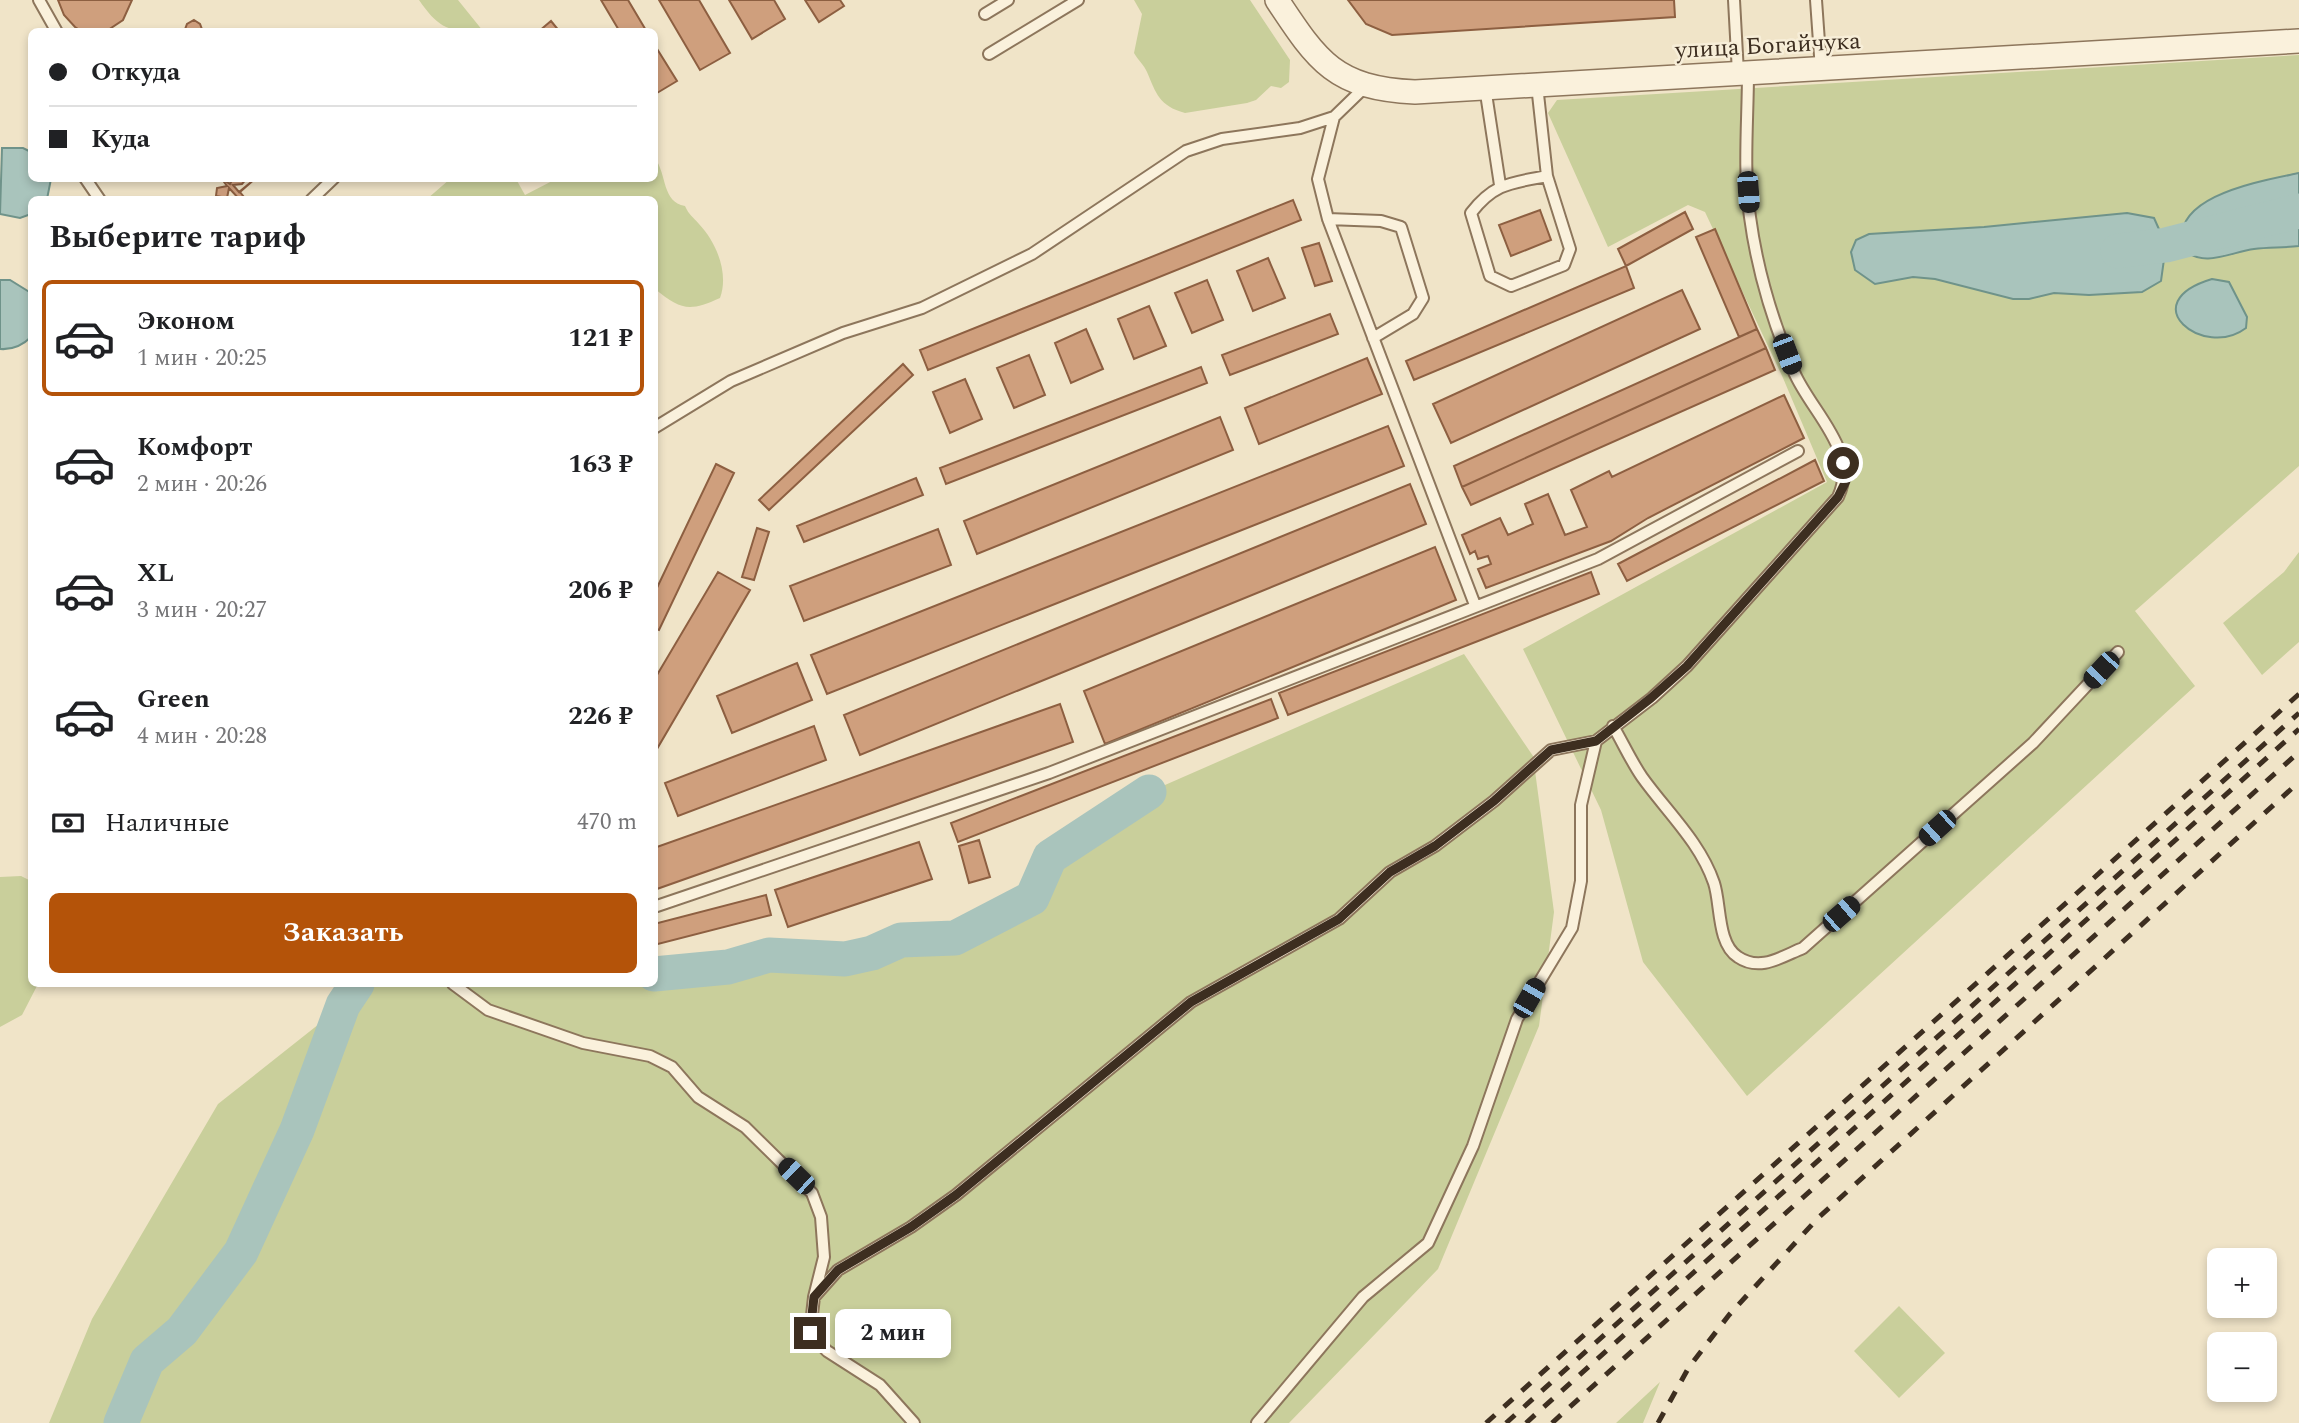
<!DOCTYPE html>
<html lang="ru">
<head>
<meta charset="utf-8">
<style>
	body { margin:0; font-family:Spectral,serif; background:#f2f2f2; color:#202124; height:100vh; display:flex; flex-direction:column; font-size:26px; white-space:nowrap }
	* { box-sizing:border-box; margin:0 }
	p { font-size:23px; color:#757577 }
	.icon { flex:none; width:38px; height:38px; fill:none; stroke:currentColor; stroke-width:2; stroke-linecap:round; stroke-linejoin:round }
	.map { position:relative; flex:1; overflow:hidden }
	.details { position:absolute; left:28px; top:196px; width:630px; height:791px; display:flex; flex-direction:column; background:#fff; border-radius:10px; box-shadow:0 4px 10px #0003 }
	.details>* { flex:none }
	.top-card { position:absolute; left:28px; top:28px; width:630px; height:154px; border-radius:10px; box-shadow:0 4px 10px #0003; display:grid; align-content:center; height:154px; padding:0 21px; background:#fff }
	.buttons { position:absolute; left:2207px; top:1248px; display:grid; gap:14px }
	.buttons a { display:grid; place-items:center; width:70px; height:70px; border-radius:10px; background:#fff; box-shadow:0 4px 10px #0003; font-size:35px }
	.end { position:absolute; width:32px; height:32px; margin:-16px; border:9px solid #3d2e20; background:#fff; box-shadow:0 0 0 4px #fff }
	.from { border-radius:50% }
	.bubble { position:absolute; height:49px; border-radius:10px; background:#fff; box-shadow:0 4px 10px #0003; font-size:23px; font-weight:700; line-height:49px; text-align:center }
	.car { position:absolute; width:21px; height:42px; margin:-21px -10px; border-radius:9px; box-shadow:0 0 5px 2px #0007; background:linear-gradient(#222 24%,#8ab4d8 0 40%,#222 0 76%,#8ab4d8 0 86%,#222 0) }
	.top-card b { display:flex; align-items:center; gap:24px; height:66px; font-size:26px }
	.top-card b+b { border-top:2px solid #e0e0e0 }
	.top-card i { width:18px; height:18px; background:#202124 }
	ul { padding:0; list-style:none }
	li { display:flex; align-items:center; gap:21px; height:116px; margin:0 14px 10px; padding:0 7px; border:4px solid transparent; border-radius:10px }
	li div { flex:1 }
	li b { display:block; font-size:26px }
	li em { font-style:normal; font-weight:700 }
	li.active { border-color:#b45309 }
	li>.icon { width:63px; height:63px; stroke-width:1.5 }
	h2 { padding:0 21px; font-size:32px; line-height:84px }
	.pay { display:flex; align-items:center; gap:18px; height:77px; padding:0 21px; font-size:26px }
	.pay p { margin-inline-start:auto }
	.action { display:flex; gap:14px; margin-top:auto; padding:14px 21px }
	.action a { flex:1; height:80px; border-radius:10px; background:#b45309; color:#fff; font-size:28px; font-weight:700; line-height:80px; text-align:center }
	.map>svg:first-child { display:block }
	.green { fill:#c9cf9b }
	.water { fill:#a9c4bc; stroke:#6f938a; stroke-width:2 }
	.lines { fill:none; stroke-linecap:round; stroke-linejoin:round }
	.river { stroke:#a9c4bc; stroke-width:35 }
	.building { fill:#cf9f7d; stroke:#8d5f41; stroke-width:2 }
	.lane-casing { stroke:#8d765c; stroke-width:14 }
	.street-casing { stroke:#8d765c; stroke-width:26 }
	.lane { stroke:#faf1dc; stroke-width:10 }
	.street { stroke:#faf1dc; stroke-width:23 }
	.rail { stroke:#3d2e20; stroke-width:5; stroke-dasharray:12 12; stroke-linecap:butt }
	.route { stroke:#3d2e20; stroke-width:9 }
	.labels { text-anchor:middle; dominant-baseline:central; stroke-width:5; stroke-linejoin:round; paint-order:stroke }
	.street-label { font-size:24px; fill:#3d2e20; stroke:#f7eed8 }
</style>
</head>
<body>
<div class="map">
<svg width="2299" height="1423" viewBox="0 0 2299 1423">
	<rect width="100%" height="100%" fill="#f0e4c8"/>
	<!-- green -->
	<path class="green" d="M 419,0 L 458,0 L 483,31 C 449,32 439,29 419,0 Z
		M 1134,0 L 1250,0 L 1290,60 L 1289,82 L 1281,88 L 1271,86 L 1256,100 L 1247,103 L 1185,113 C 1159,106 1156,93 1147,72 C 1144,65 1138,60 1134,53 L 1142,14 Z
		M 2299,55 L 2299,466 L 2135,611 L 2195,686 L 1747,1096 L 1643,962 L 1601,810 L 1523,649 L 1827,482 L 1783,378 L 1705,212 L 1688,205 L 1608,247 L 1548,113 L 1557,100 Z
		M 655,158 C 667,175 662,202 685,206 C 689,215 693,217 699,224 C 717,243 729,274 720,298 C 689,312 681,310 655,289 L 654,200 L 427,199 L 450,179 L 516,179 L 525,195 L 556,179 L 654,178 Z
		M 2299,552 L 2299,642 L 2262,675 L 2223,623 L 2284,572 Z
		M 1464,654 L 1533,756 L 1554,912 L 1539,1026 L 1438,1269 L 1289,1423 L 49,1423 L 92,1319 L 218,1104 L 343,1005 L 357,984 L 654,984 L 655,974 L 728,967 L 769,955 L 845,959 L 872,953 L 901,940 L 955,938 L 1032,898 L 1050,857 L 1149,792 Z
		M 21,876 L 31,881 L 32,984 L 38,984 L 22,1015 L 0,1027 L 0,877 Z
		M 1899,1306 L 1945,1353 L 1899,1398 L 1854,1351 Z
		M 1660,1382 L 1643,1423 L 1616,1423 Z"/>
	<!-- water -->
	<path class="water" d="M 2,148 L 23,148 L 31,152 L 32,178 L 51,179 L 47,199 L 32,200 L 31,214 L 20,218 L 0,214 Z
		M 2299,173 L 2299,246 C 2284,248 2269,247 2254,249 C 2231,252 2204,268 2184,250 C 2166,196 2262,181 2299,173 Z
		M 2127,213 L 2154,218 L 2166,245 L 2161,281 L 2142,292 L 2089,295 L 2054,293 L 2029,299 L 2013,299 L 1935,279 L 1913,277 L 1875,284 L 1855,270 L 1851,252 L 1856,240 L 1869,234 L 1984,227 Z
		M 2212,279 L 2229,282 L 2247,317 L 2246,328 C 2204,360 2132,303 2212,279 Z
		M 0,280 L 10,280 L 31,293 L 31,337 C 22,346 13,350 0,349 Z"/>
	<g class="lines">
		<!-- river -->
		<path class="river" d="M 2118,251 L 2166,245 L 2299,211
			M 654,974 L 728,967 L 769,955 L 845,959 L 872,953 L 901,940 L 955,938 L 1032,898 L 1050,857 L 1149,792
			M 121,1423 L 147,1361 L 182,1331 L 241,1252 L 297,1130 L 343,1005 L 357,984"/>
	</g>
	<!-- building -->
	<path class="building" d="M 58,0 L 132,0 L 123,20 L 105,32 L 83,32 L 75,27 L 64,15 Z
		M 58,0 L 132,0 L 123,20 L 105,32 L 83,32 L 75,27 L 64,15 Z
		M 601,0 L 628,0 L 647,32 L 620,32 Z
		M 659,0 L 699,0 L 730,53 L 700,70 Z
		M 729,0 L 774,0 L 785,19 L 752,39 Z
		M 805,0 L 840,0 L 844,6 L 819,22 Z
		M 1348,0 L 1674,0 L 1675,17 L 1392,35 L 1366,24 Z
		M 194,20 L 200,24 L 203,32 L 184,32 L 187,24 Z
		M 551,21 L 560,32 L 538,32 Z
		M 654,44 L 677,81 L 657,93 L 654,88 Z
		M 221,178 L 230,184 L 233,178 L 247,178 L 242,184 L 233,185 L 239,192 L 256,178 L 240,192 L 244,197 L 240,200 L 229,188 L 227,198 L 216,196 L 217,188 L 227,186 Z
		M 1293,200 L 1301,220 L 928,370 L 920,350 Z
		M 1540,210 L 1551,240 L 1511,256 L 1499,225 Z
		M 1685,212 L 1693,229 L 1626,266 L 1618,249 Z
		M 1715,229 L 1757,329 L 1739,337 L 1696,237 Z
		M 1319,243 L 1332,281 L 1315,286 L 1302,248 Z
		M 1268,258 L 1285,298 L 1253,311 L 1237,271 Z
		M 1626,266 L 1634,288 L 1414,380 L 1406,361 Z
		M 1207,280 L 1223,320 L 1192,333 L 1175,293 Z
		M 1682,290 L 1700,329 L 1451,443 L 1433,404 Z
		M 1149,306 L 1166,346 L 1134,359 L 1118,319 Z
		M 1330,314 L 1338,334 L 1230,375 L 1222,355 Z
		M 1086,329 L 1103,369 L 1071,383 L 1055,343 Z
		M 1757,329 L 1766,348 L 1462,487 L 1454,466 Z
		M 1766,348 L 1775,370 L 1471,505 L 1462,487 Z
		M 1029,355 L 1045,395 L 1014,408 L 997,368 Z
		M 1367,358 L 1382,394 L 1259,444 L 1245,408 Z
		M 903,364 L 913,375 L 769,510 L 759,500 Z
		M 1201,367 L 1207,383 L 946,484 L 940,468 Z
		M 965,379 L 982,419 L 950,433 L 933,392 Z
		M 1784,395 L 1804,438 L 1648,518 L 1611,541 L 1486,588 L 1478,569 L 1491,564 L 1488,556 L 1478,559 L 1475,551 L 1470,554 L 1462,535 L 1500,518 L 1508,535 L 1533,524 L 1525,504 L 1548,494 L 1565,535 L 1587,527 L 1571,490 L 1609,471 L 1612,477 Z
		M 1220,417 L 1233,450 L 977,554 L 964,521 Z
		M 1388,426 L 1404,466 L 827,694 L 811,655 Z
		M 1815,460 L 1824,481 L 1627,581 L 1618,564 Z
		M 716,464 L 734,473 L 659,630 L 654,628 L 654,594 Z
		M 916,478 L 923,495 L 804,542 L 797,526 Z
		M 1410,484 L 1426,524 L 860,755 L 844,715 Z
		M 757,528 L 769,532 L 754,580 L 742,577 Z
		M 938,529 L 951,565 L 804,621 L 790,586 Z
		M 1435,547 L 1456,600 L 1105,744 L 1084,691 Z
		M 718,572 L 750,590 L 654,754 L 654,680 Z
		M 1591,572 L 1599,594 L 1288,715 L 1279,693 Z
		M 797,663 L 812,700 L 732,733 L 717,696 Z
		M 1271,699 L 1278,718 L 958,842 L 951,823 Z
		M 1060,704 L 1073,742 L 654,890 L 654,848 Z
		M 814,726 L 826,760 L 678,816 L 665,783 Z
		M 979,840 L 990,877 L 969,883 L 959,846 Z
		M 919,842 L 932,879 L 788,927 L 775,890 Z
		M 766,895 L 771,915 L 654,945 L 654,924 Z"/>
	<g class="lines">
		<defs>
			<path id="lane" d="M 39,0 L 57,32
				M 1734,0 L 1738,73
				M 1816,0 L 1821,70
				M 985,14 L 1008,0
				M 989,54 L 1078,0
				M 1537,85 L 1547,176
				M 1485,87 L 1500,185
				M 1334,117 L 1318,179 L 1328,219 L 1475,605
				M 1547,176 L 1570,249 L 1564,265 L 1511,286 L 1490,276 L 1471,213 C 1494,183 1511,183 1547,176 Z
				M 85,178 L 100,200
				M 311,200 L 334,178
				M 1328,219 L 1381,221 L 1401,227 L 1423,298 L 1413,314 L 1373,338
				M 654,428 L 731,381 L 843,333 L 922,308 L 1032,254 L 1186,151 L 1222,139 L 1300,128 L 1334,117 L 1366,86
				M 1613,726 C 1623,743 1631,761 1642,777 C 1667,812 1700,842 1714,883 C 1721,904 1717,944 1738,957 C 1760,972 1781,957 1803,948 L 2033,743 L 2118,652
				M 654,907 L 1049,773 L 1598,559 L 1798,451
				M 453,984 L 488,1010 L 583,1043 L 650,1056 L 672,1067 L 698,1097 L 745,1127 L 812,1193 L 821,1217 L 824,1257 L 814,1297 L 810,1333 L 827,1351 L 880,1385 L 914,1423
				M 814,1297 L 838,1270 L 911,1227 L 956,1195 L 1191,1002 L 1339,919 L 1390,872 L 1435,846 L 1494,801 L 1551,750 L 1596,741 L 1652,698 L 1687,666 L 1838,497 C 1860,451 1811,412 1794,372 C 1774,325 1757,269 1750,217 C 1743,170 1748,120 1748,72
				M 1257,1423 L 1363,1297 L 1428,1243 L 1473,1146 L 1517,1019 L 1572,928 L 1581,881 L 1581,805 L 1596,741"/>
			<path id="street" d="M 1277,0 C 1318,62 1335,88 1415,92 L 2299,41"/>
		</defs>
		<!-- lane casing -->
		<use href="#lane" class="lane-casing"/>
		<!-- street casing -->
		<use href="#street" class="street-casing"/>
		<!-- lane -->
		<use href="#lane" class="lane"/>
		<!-- street -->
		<use href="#street" class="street"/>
		<!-- rail -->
		<path class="rail" d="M 1486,1423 L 2299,694
			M 1506,1423 L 2299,713
			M 1526,1423 L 2299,729
			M 1552,1423 L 2299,752
			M 1658,1423 L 1689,1367 L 1729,1315 L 1818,1218 L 2299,782"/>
	</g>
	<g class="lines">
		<!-- route -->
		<path class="route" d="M 810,1333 L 814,1297 L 838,1270 L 911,1227 L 956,1195 L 1191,1002 L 1339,919 L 1390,872 L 1435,846 L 1494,801 L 1551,750 L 1596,741 L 1651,698 L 1687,666 L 1838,497 L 1846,481 L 1843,463"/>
	</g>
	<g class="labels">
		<!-- street labels -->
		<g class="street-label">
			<text transform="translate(1768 46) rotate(-3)">улица Богайчука</text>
		</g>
	</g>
</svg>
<div class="buttons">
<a>+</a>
<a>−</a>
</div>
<i class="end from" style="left:1843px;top:463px"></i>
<i class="end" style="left:810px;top:1333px"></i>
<div class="bubble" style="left:835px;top:1309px;width:116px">2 мин</div>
<i class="car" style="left:1748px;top:192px;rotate:176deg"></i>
<i class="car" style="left:1787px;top:354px;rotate:159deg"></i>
<i class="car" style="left:2101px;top:670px;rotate:223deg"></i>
<i class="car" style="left:1937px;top:828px;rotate:228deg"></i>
<i class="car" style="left:1841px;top:914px;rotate:49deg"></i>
<i class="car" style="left:1529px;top:998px;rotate:30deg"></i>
<i class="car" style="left:796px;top:1176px;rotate:314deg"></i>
<div class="top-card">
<b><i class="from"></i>Откуда</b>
<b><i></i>Куда</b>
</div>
<section class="details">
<h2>Выберите тариф</h2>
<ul>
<li class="active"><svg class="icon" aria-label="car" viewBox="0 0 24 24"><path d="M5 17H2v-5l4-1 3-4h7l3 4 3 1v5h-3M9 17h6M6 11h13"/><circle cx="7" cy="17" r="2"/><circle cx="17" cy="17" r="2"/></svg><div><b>Эконом</b><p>1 мин · 20:25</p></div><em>121 ₽</em></li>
<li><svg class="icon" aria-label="car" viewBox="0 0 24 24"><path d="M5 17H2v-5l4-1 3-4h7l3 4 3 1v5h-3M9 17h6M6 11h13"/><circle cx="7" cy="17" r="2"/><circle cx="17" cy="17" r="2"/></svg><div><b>Комфорт</b><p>2 мин · 20:26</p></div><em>163 ₽</em></li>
<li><svg class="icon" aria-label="car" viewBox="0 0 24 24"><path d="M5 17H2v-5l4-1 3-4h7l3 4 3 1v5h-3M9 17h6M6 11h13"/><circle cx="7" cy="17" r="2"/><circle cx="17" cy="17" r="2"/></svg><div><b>XL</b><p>3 мин · 20:27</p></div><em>206 ₽</em></li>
<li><svg class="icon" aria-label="car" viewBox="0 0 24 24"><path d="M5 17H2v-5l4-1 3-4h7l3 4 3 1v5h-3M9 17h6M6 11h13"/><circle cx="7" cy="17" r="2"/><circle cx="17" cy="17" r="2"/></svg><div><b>Green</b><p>4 мин · 20:28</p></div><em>226 ₽</em></li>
</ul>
<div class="pay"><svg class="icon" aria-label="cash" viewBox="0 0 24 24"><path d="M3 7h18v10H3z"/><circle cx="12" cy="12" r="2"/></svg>Наличные<p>470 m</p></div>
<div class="action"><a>Заказать</a></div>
</section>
</div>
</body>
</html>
